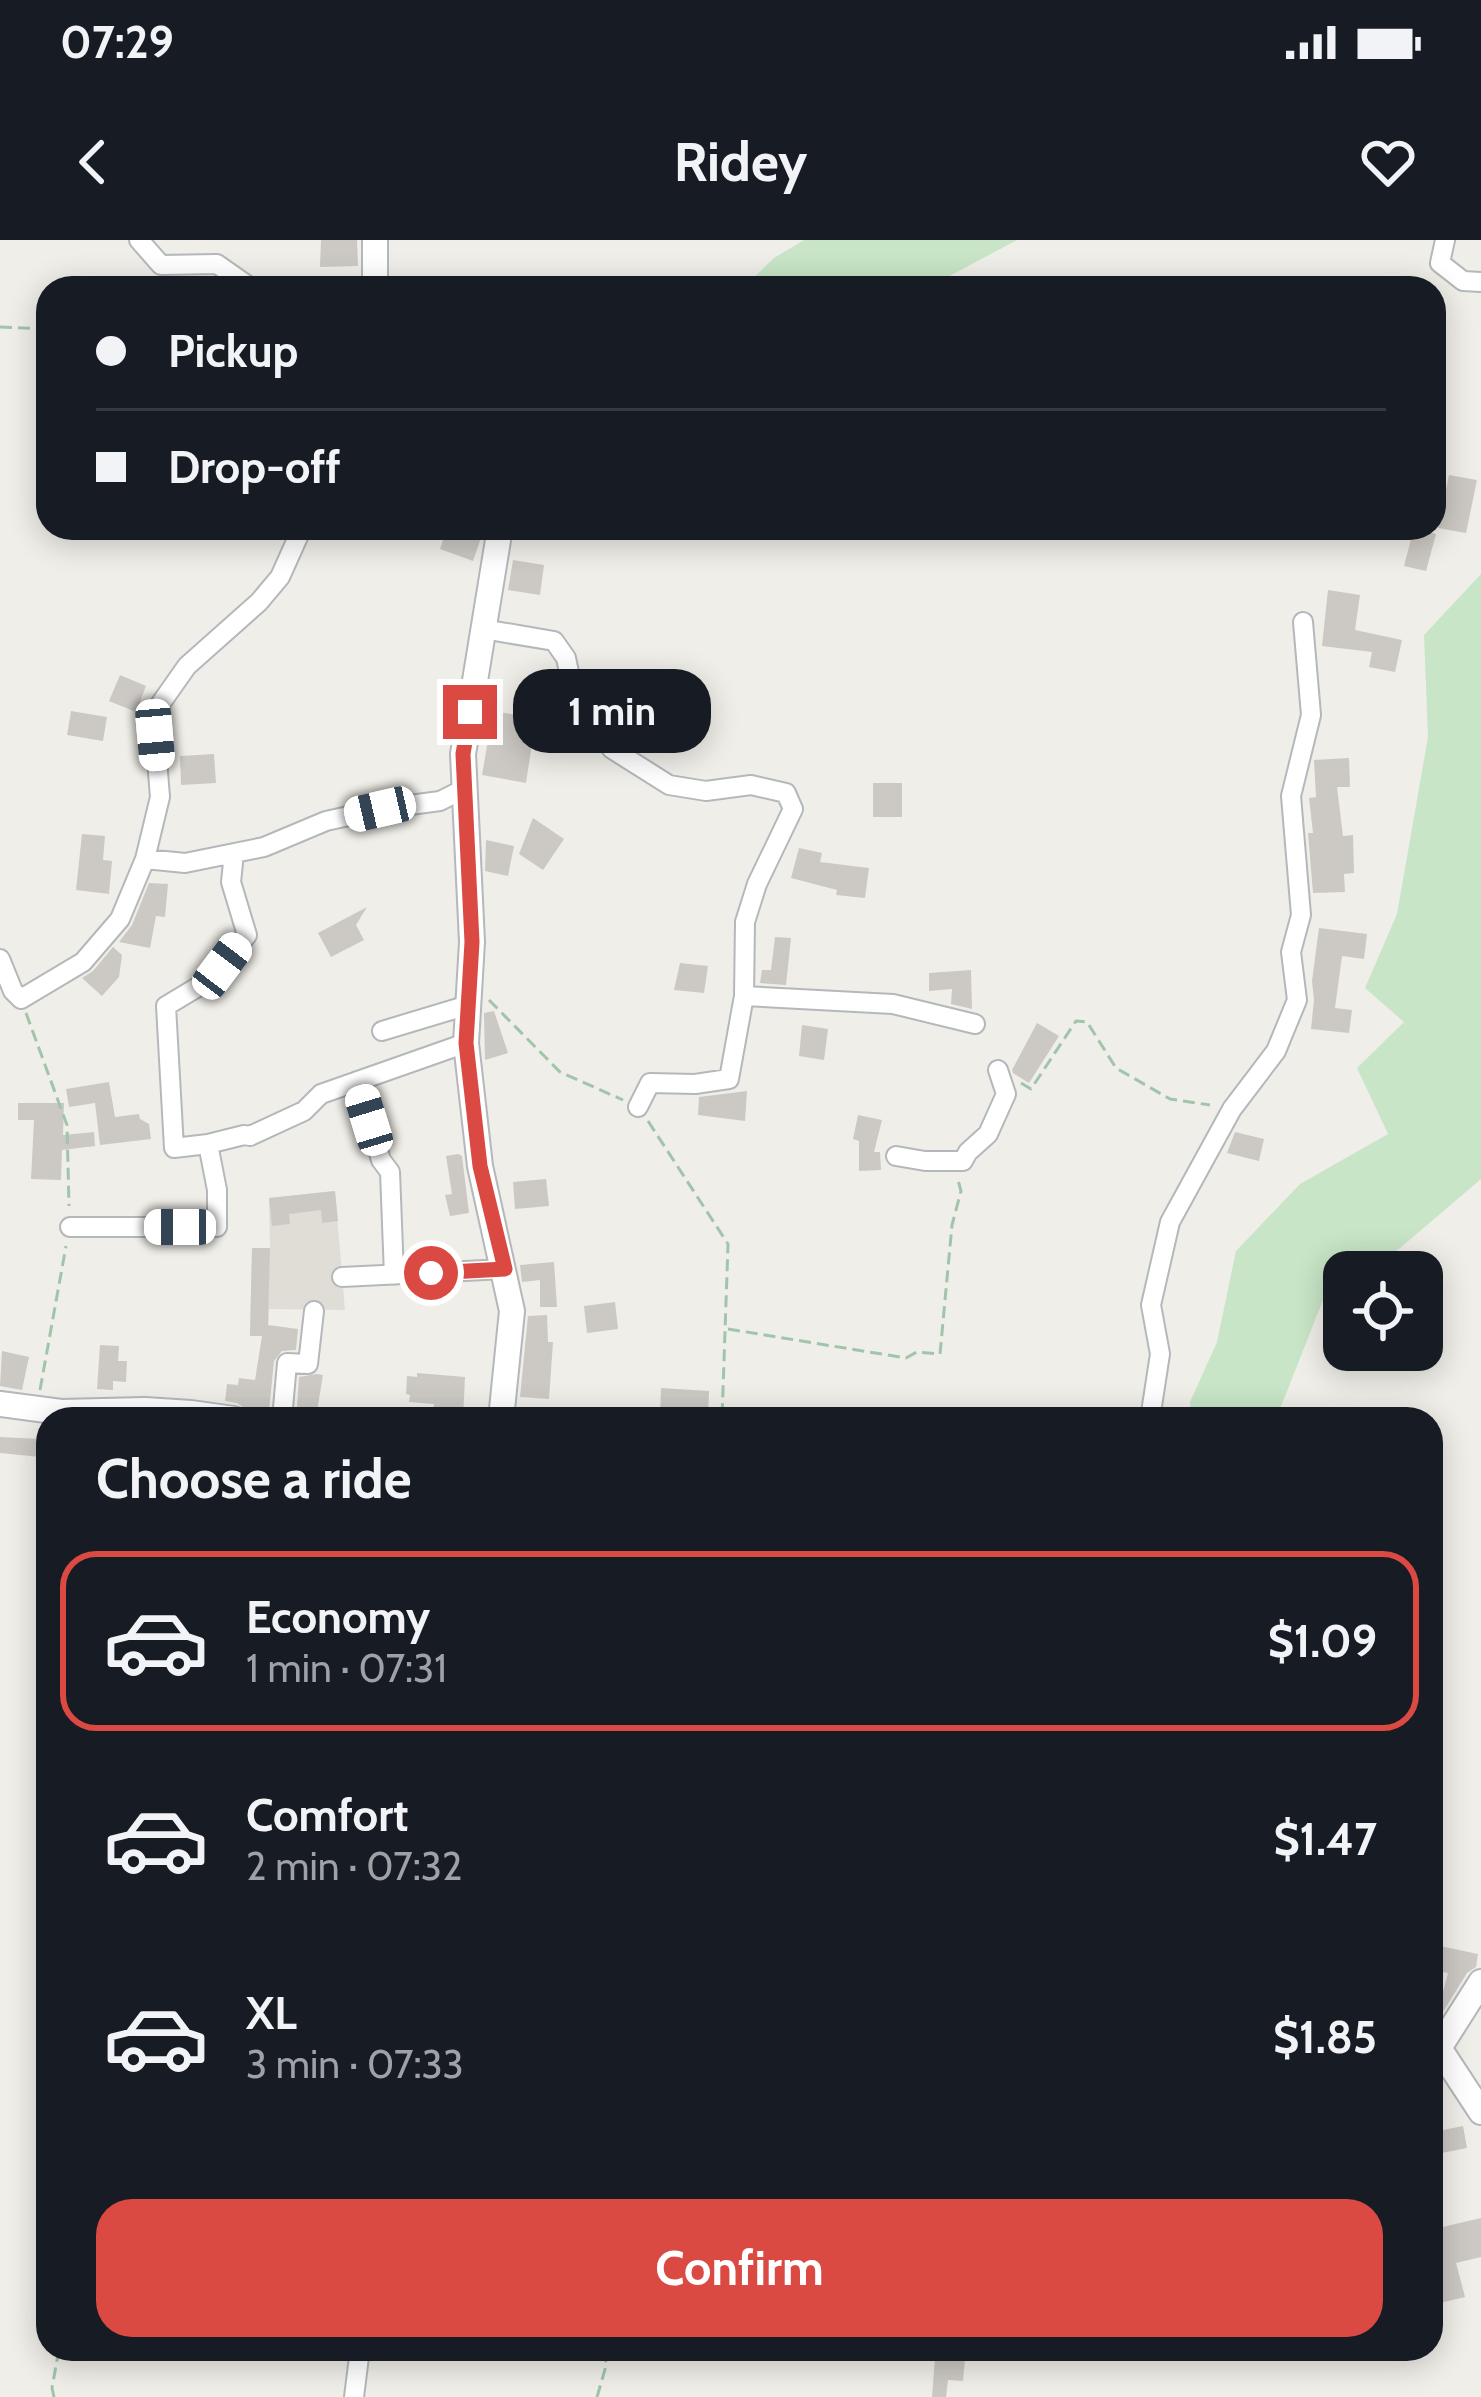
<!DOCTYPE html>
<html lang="en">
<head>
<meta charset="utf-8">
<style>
	body { margin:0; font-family:Cabin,sans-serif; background:#242831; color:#f1f3f6; height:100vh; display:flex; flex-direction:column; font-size:45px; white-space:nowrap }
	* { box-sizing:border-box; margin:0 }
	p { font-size:39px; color:#9ea1a6 }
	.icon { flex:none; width:66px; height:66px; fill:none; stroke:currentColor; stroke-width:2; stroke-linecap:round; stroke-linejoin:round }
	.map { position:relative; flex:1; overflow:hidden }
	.sheet { position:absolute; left:36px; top:1167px; width:1407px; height:954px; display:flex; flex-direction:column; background:#171b24; border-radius:36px; box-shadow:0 6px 30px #0003 }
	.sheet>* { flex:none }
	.banner { position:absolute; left:36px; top:36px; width:1410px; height:264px; border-radius:36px; box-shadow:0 6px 30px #0003; display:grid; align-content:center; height:264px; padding:0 60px; background:#171b24 }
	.buttons { position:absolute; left:1323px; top:1011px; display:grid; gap:24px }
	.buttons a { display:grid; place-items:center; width:120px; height:120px; border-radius:24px; background:#171b24; box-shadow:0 6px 30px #0003; font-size:60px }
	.end { position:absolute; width:54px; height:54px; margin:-27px; border:15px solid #db4943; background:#fff; box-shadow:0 0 0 6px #fff }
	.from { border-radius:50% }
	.bubble { position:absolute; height:84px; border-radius:36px; background:#171b24; box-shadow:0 6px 30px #0003; font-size:39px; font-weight:700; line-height:84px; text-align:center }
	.car { position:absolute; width:36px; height:72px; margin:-36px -18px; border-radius:15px; box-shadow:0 0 9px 3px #0007; background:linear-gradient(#fff 24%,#345 0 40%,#fff 0 76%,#345 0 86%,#fff 0) }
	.banner b { display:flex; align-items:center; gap:42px; height:114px; font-size:45px }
	.banner b+b { border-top:3px solid #363941 }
	.banner i { width:30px; height:30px; background:#f1f3f6 }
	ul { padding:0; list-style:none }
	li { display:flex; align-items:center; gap:36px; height:180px; margin:0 24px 18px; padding:0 36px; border:6px solid transparent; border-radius:36px }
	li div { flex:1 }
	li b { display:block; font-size:45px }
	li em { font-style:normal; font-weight:700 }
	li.on { border-color:#db4943 }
	li>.icon { width:108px; height:108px; stroke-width:1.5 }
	h2 { padding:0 60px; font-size:54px; line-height:144px }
	.primary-button { display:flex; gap:24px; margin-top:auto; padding:24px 60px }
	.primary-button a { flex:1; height:138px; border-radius:36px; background:#db4943; color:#fff; font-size:48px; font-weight:700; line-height:138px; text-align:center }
	.status { display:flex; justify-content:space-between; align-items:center; height:84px; padding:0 60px; background:#171b24; direction:ltr }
	.status svg { height:33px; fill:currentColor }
	header { display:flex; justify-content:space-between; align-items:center; height:156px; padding:0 60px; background:#171b24; font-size:54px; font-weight:700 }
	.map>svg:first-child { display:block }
	.education { fill:#e0ddd6 }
	.green { fill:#c8e5c7 }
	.building { fill:#ccc9c4 }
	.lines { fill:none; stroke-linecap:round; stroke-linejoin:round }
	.street-casing { stroke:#b5b8bb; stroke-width:22 }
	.secondary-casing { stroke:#b4b7bb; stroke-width:28 }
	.path { stroke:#a0c5aa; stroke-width:3; stroke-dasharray:12 6; stroke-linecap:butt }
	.street { stroke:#fff; stroke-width:18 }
	.secondary { stroke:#fff; stroke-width:24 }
	.route { stroke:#db4943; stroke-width:15 }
</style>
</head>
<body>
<div class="status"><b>07:29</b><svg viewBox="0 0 49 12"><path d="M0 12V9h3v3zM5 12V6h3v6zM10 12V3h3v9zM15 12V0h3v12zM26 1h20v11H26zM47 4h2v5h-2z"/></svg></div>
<header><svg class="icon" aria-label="back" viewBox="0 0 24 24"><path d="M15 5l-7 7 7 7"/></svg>Ridey<svg class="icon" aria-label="heart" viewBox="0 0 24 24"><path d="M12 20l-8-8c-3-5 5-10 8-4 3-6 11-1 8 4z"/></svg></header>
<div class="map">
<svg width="1481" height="2157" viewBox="0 0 1481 2157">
	<rect width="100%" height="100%" fill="#f0eee8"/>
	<!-- education -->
	<path class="education" d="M 335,951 L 345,1070 L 269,1069 L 268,1096 L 250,1096 L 252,1008 L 270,1008 L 269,958 Z"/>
	<!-- green -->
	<path class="green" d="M 804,0 L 1017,0 L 927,48 L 743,48 L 774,18 Z
		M 1481,334 L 1481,939 L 1393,1014 L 1342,1012 L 1276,1179 L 1191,1179 L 1190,1162 L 1217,1102 L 1236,1011 L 1300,944 L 1388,894 L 1357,828 L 1404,782 L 1365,748 L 1397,674 L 1428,497 L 1424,395 Z"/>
	<!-- building -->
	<path class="building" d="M 321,0 L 357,0 L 358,26 L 320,27 Z
		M 1449,235 L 1477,240 L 1466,293 L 1438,288 Z
		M 447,288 L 462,288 L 482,295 L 473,321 L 440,309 Z
		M 1414,288 L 1436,294 L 1426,331 L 1404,326 Z
		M 513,320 L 544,325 L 540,355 L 508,350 Z
		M 1328,350 L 1360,355 L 1355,390 L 1402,400 L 1395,432 L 1369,427 L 1372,412 L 1322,406 Z
		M 120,435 L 146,446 L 136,472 L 109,461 Z
		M 71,471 L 107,477 L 103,501 L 67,495 Z
		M 493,471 L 536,478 L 526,543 L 482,535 Z
		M 214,514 L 216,543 L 181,545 L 180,516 Z
		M 1349,518 L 1350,547 L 1337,547 L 1343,596 L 1353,595 L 1354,633 L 1344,634 L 1345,652 L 1313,653 L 1308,593 L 1313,593 L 1309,558 L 1316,557 L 1314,520 Z
		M 873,543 L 902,543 L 902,577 L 873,577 Z
		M 533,578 L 564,599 L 543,630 L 519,614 Z
		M 82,594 L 105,596 L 103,620 L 112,621 L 109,654 L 76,650 Z
		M 486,600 L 514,606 L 508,636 L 485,631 Z
		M 799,608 L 822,613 L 820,622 L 869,628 L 865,658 L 836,655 L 837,650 L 791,638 Z
		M 149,643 L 168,644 L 165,677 L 156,676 L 150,708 L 119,702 L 132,685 Z
		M 367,667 L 356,685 L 364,700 L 331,717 L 318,693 Z
		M 1319,688 L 1367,694 L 1364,719 L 1342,716 L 1335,768 L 1352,770 L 1349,793 L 1311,789 L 1314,760 L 1312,741 Z
		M 775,697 L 791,698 L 786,745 L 760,743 L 762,730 L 771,730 Z
		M 113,707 L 122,715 L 119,737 L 102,756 L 82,738 L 93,731 Z
		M 680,723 L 708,726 L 704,753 L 674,750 Z
		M 971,730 L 972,769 L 951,764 L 952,749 L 929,751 L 929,733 Z
		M 494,771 L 508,813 L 485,820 L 484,773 Z
		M 1037,783 L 1059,796 L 1029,843 L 1013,833 L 1012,830 Z
		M 802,785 L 828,789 L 824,820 L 799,816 Z
		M 109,842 L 115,877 L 139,874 L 140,879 L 149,884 L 151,899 L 100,905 L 95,863 L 69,867 L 66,849 Z
		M 747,851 L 745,881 L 698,875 L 699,857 Z
		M 18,863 L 64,863 L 63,895 L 94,892 L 95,906 L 62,910 L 61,940 L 31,939 L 34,880 L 18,880 Z
		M 858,875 L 882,880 L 874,912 L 880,912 L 881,930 L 859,931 L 859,901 L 853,899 Z
		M 1235,892 L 1264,899 L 1259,921 L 1227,913 Z
		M 458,914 L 462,916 L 469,973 L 450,976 L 445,955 L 452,954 L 446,916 Z
		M 546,939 L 549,966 L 515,969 L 513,942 Z
		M 335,951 L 338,981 L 322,983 L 321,970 L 289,974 L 290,984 L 272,986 L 269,958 Z
		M 252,1008 L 270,1008 L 268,1085 L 298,1089 L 296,1110 L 282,1111 L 274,1121 L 269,1171 L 247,1170 L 237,1163 L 225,1161 L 227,1144 L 238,1145 L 239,1138 L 255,1140 L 262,1096 L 250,1096 Z
		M 554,1022 L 557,1067 L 540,1067 L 540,1040 L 522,1042 L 520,1025 Z
		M 615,1062 L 618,1089 L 587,1093 L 584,1066 Z
		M 547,1075 L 548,1102 L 553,1102 L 549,1159 L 520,1157 L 528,1076 Z
		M 100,1105 L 119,1106 L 118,1121 L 127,1121 L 126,1142 L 113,1141 L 113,1150 L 97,1149 Z
		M 2,1111 L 29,1117 L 22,1150 L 0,1146 Z
		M 417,1133 L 465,1137 L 463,1179 L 433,1177 L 434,1164 L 409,1162 L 410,1155 L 406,1154 L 407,1136 L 417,1137 Z
		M 316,1134 L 323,1135 L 317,1171 L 297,1167 L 299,1137 Z
		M 661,1148 L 709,1151 L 708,1179 L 660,1178 Z
		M 0,1197 L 41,1199 L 40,1217 L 0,1213 Z
		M 1435,1705 L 1478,1714 L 1476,1727 L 1467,1733 L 1441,1775 L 1437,1774 L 1448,1733 L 1431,1730 Z
		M 1431,1864 L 1433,1864 L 1443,1890 L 1463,1886 L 1467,1908 L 1431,1915 Z
		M 1481,1978 L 1481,2017 L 1456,2023 L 1465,2057 L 1440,2063 L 1431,2028 L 1431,2000 L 1436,1999 L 1434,1989 Z
		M 935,2117 L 965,2119 L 963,2141 L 948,2140 L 946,2157 L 932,2157 Z"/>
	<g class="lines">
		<defs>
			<path id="street" d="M 139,0 L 161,25 L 217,24 L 251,48
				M 1445,0 L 1440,23 L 1463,41 L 1481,42
				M 483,389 L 554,401 L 566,418 L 576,465 L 612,509 L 669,545 L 706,551 L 751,545 L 786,553 L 793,569 L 757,644 L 745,682 L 744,756 L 893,764 L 975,784
				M 145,619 L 185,623 L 264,607 L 326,581 L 380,569 L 440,561 L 464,549
				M 0,719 L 13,751 L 21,759 L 83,722 L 120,679 L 145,619 L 160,557 L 155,495 L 161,463 L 187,426 L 259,362 L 280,337 L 302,288
				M 382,791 L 468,765
				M 357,841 L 381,920 L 390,932 L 394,1035
				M 638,867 L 650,843 L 695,844 L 729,839 L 744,756
				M 208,904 L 244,895 L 250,896 L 304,871 L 321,854 L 466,803
				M 896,916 L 925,921 L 963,921 L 968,912 L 988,894 L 1006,854 L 998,830
				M 70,987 L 217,987 L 217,950 L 208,904 L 174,908 L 166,766 L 201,745 L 222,726 L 247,695 L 231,642 L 234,613
				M 342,1037 L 505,1029
				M 282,1179 L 287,1123 L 308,1124 L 314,1071
				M 1150,1179 L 1160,1114 L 1151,1065 L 1170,982 L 1232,869 L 1276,811 L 1297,760 L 1291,712 L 1301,675 L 1291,556 L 1311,475 L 1303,382
				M 354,2157 L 360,2109"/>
			<path id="secondary" d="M 375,48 L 375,0
				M 500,288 L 463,514 L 472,702 L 466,803 L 480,926 L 512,1071 L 501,1179
				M 0,1164 L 61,1172 L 145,1170 L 191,1173 L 234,1179
				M 1431,1801 L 1439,1808 L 1481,1872
				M 1439,1808 L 1481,1742"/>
		</defs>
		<!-- street casing -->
		<use href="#street" class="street-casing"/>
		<!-- secondary casing -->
		<use href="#secondary" class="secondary-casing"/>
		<!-- path -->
		<path class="path" d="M 0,87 L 45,89 L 48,92
			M 489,760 L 560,832 L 623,860
			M 26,773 L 67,885 L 69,966
			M 1021,843 L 1031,849 L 1076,781 L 1087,782 L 1116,828 L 1170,859 L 1210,865
			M 648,881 L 728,1004 L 722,1179
			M 728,1089 L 906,1118 L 917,1112 L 940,1114 L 952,985 L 961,951 L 958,940
			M 40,1150 L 66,1006
			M 54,2157 L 52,2148 L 59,2109
			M 597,2157 L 606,2126 L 605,2109"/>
		<!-- street -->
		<use href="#street" class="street"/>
		<!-- secondary -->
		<use href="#secondary" class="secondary"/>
	</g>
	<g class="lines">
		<!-- route -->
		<path class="route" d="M 431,1033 L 505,1029 L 480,926 L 466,803 L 472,702 L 463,514 L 470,472"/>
	</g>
</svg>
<div class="buttons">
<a><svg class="icon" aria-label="locate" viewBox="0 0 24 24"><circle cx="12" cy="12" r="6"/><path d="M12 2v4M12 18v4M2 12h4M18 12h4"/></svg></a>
</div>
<i class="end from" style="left:431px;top:1033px"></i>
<i class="end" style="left:470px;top:472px"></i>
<div class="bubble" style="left:513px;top:429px;width:198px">1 min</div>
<i class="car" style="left:155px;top:495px;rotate:175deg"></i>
<i class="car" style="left:380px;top:569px;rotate:257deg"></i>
<i class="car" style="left:222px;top:726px;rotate:37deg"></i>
<i class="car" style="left:369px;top:880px;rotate:343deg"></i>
<i class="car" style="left:180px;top:987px;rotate:270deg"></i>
<div class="banner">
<b><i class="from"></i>Pickup</b>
<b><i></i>Drop-off</b>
</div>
<section class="sheet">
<h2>Choose a ride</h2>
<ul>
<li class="on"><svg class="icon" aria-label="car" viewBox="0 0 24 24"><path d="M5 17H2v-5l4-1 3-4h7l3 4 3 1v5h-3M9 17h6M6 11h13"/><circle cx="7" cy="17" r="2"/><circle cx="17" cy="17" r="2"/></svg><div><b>Economy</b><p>1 min · 07:31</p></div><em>$1.09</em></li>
<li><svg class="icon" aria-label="car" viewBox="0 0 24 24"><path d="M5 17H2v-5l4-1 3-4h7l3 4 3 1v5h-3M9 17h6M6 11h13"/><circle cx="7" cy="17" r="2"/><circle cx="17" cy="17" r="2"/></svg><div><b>Comfort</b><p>2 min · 07:32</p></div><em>$1.47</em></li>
<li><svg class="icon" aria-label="car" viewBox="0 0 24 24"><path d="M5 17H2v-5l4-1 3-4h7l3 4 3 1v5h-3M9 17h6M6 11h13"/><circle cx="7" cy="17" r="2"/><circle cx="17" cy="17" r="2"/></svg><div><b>XL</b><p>3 min · 07:33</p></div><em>$1.85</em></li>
</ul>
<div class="primary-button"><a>Confirm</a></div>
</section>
</div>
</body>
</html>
